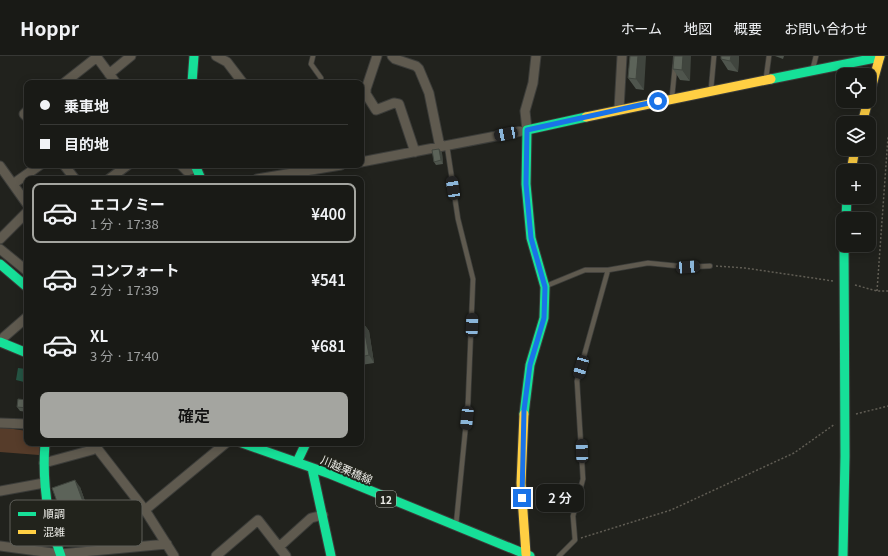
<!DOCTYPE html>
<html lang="ja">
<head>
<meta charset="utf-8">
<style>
	body { margin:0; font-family:Georgia,"Noto Sans JP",serif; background:#262723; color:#f1f3f6; height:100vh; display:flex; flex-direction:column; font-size:15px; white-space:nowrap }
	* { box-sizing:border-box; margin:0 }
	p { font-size:13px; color:#9fa1a1 }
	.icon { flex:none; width:22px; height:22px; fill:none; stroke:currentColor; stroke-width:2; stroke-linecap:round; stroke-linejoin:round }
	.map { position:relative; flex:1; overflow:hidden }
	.side { position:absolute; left:24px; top:120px; width:340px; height:270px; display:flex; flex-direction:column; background:#191a16; border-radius:8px; box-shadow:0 2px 10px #0003,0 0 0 1px #373835 }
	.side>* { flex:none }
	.guide { position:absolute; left:24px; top:24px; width:340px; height:88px; border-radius:8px; box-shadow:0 2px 10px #0003,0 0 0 1px #373835; display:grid; align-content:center; height:88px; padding:0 16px; background:#191a16 }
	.fabs { position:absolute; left:836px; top:12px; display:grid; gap:8px }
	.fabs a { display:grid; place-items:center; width:40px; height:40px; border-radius:8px; background:#191a16; box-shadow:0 2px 10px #0003,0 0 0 1px #373835; font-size:20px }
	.end { position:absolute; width:18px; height:18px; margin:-9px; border:5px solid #1a73e8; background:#fff; box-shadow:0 0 0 2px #fff }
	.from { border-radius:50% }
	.bubble { position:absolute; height:28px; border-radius:8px; background:#191a16; box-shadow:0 2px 10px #0003,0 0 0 1px #373835; font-size:13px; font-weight:600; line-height:28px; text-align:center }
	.car { position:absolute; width:12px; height:24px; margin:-12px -6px; border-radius:5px; box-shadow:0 0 3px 1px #0007; background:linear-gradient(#222 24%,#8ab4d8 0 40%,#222 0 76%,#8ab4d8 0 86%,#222 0) }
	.guide b { display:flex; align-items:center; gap:14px; height:38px; font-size:15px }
	.guide b+b { border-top:1px solid #373835 }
	.guide i { width:10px; height:10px; background:#f1f3f6 }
	ul { padding:7px 0 0; list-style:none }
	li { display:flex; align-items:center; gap:12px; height:60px; margin:0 8px 6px; padding:0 8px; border:2px solid transparent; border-radius:8px }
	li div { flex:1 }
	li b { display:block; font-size:15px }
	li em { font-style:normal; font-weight:600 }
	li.on { border-color:#a4a5a0 }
	li>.icon { width:36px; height:36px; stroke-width:1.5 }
	.button { display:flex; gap:8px; margin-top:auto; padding:8px 16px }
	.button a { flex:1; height:46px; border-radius:8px; background:#a4a5a0; color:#111; font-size:16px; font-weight:600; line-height:46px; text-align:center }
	header { display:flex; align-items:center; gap:24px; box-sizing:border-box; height:56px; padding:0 20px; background:#191a16; border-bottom:1px solid #373835 }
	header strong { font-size:19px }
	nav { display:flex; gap:22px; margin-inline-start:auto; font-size:14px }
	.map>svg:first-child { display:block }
	.green { fill:#563c2a }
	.water { fill:#255544 }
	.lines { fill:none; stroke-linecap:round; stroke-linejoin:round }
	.lane-casing { stroke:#3c3d3a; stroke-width:6 }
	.street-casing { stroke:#3c3d3a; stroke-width:11 }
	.fast-casing { stroke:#3c3d3a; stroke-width:11 }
	.slow-casing { stroke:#3c3d3a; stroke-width:11 }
	.path { stroke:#605d54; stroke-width:1.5; stroke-dasharray:2 2; stroke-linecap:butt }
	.lane { stroke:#5f5a4f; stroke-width:4.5 }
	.street { stroke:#5f5a4f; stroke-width:9 }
	.fast { stroke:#16e098; stroke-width:9 }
	.slow { stroke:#ffcf43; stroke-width:9 }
	.wall { fill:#4f554d }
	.shaded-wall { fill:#40453e }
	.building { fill:#5c6359; stroke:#40453e }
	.route { stroke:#1a73e8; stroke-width:5 }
	.labels { text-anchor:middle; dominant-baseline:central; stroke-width:4; stroke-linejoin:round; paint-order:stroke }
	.shield { fill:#22231c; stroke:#afafa9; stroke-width:1 }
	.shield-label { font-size:10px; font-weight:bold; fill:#ebebe6 }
	.street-label { font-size:11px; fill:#ebebe6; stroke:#22231c }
	.key { fill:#22231c; stroke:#5e5f59; stroke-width:1 }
	.key-label { font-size:11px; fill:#ebebe6 }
</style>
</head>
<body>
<header>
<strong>Hoppr</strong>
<nav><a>ホーム</a><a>地図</a><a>概要</a><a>お問い合わせ</a></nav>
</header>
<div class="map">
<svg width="888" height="500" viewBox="0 0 888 500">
	<rect width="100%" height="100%" fill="#21221d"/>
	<!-- green -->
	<path class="green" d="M 0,371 L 27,375 L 27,387 L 40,387 L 39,399 L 0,396 Z"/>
	<!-- water -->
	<path class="water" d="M 18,312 L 26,313 L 24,326 L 16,324 Z"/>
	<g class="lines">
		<defs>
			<path id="lane" d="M 313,0 L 311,8 L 321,22 L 320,27
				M 813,12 L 816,0
				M 766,22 L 769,0
				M 711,33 L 714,0
				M 672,41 L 676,0
				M 447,90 L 458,163 L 473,223 L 468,347 L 456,469
				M 546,230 L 585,214 L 608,214 L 648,207 L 688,211 L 710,210
				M 559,500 L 575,484 L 573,460 L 583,423 L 577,325 L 608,214"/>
			<path id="street" d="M 96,0 L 116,27
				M 216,0 L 227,6 L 243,27
				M 377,0 L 366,33 L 366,38 L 376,54 L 394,47 L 399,48 L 415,96
				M 392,0 L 395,3 L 416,10 L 419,13 L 429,37 L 440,91
				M 109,18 L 131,0
				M 64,27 L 97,1
				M 619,53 L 622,0
				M 27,55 L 24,58 L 27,61
				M 361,106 L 527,74 L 525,55 L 533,27 L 536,0
				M 64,109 L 75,123
				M 181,109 L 187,115 L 196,112
				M 0,110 L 27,148
				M 109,123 L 128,109
				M 257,123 L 341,109
				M 13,128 L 40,109
				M 0,183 L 27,156
				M 0,193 L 27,215
				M 1,286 L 4,281 L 27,261
				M 0,367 L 27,368
				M 93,387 L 145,454 L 174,500
				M 44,407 L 92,394 L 96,391
				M 0,435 L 44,427
				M 145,454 L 226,387
				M 0,490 L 60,498 L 167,488
				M 279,491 L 311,462 L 323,459
				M 216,500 L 258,464 L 286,500"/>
			<path id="fast" d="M 771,23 L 880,1
				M 192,27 L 194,0
				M 195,109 L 201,123
				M 846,163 L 847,141
				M 0,208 L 27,231
				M 0,286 L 27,297
				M 524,358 L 530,309 L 544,262 L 545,231 L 531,182 L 526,128 L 527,74 L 586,61
				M 45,387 C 42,427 47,463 61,500
				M 242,387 L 330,418 L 530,500
				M 297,406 L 306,387
				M 312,412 L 331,500
				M 843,500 L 845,400 L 844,189"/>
			<path id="slow" d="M 869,40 L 880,0
				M 586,61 L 771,23
				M 862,67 L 868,45
				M 851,115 L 855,93
				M 524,358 L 521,427 L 526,498"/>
		</defs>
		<!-- lane casing -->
		<use href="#lane" class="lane-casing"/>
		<!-- street casing -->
		<use href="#street" class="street-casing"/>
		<!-- fast casing -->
		<use href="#fast" class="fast-casing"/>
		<!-- slow casing -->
		<use href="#slow" class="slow-casing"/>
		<!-- path -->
		<path class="path" d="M 716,210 L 745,212 L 833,225
			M 855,229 L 877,235 L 888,235
			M 877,235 L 888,81
			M 856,358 L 888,350
			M 581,482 L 671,454 L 794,397 L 835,368"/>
		<!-- lane -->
		<use href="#lane" class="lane"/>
		<!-- street -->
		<use href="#street" class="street"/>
		<!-- fast -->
		<use href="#fast" class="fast"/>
		<!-- slow -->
		<use href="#slow" class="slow"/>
	</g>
	<!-- wall -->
	<path class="wall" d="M 630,0 L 644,34 L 636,33 L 628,22 Z
		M 674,0 L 690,25 L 680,24 L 673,13 Z
		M 739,0 L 738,16 L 728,14 L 721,3 Z
		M 775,0 L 784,0 L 783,3 Z
		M 439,93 L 442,97 L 443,108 L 436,109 L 434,106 Z
		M 363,267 L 369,275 L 374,307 L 361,309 L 361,268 Z
		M 27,344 L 27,356 L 20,355 L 17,351 Z
		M 80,431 L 94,470 L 71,478 L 66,470 Z"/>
	<!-- shaded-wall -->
	<path class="shaded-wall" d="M 638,0 L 646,0 L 644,34 L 636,23 Z
		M 683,0 L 691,0 L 690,25 L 682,14 Z
		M 731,0 L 739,0 L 738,16 L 730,5 Z
		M 439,93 L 442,97 L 443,108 L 441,104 Z
		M 363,267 L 369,275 L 374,307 L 369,299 Z
		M 75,424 L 80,431 L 94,470 L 89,462 Z"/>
	<!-- building -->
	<path class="building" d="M 630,0 L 638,0 L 636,23 L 628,22 Z
		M 674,0 L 683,0 L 682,14 L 673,13 Z
		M 721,0 L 731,0 L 730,5 L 721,3 Z
		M 439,93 L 441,104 L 434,106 L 432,94 Z
		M 363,267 L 369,299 L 361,301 L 361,268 Z
		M 18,343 L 27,344 L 27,352 L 17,351 Z
		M 75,424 L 89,462 L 66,470 L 52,432 Z"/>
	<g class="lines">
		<!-- route -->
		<path class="route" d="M 522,442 L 524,354 L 530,309 L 544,262 L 545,231 L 531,182 L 526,128 L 527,74 L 658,45"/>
	</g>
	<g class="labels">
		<!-- shield labels -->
		<rect class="shield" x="376" y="435" width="20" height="16" rx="3"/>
		<g class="shield-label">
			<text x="386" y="443">12</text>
		</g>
		<!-- street labels -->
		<g class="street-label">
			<text transform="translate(347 413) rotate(23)">川越栗橋線</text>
		</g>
	</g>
	<!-- legend -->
	<rect x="10" y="444" width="132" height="46" rx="6" class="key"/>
	<rect x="18" y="456" width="18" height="4" fill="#16e098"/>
	<rect x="18" y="474" width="18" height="4" fill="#ffcf43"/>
	<g class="key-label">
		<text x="43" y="462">順調</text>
		<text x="43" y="480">混雑</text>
	</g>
</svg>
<div class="fabs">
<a><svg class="icon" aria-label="locate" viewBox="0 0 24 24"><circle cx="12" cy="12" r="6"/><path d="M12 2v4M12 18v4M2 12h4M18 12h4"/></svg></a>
<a><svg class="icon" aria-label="layers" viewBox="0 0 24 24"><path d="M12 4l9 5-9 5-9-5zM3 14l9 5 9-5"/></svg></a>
<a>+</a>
<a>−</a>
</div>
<i class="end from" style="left:658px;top:45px"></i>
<i class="end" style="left:522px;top:442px"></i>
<div class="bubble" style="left:536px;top:428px;width:48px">2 分</div>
<i class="car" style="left:506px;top:78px;rotate:259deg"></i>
<i class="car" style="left:453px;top:132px;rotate:351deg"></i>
<i class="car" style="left:688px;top:211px;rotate:86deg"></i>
<i class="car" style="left:472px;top:269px;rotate:2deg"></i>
<i class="car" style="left:581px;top:311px;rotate:196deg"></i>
<i class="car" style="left:467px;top:362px;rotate:186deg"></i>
<i class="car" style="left:582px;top:395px;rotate:358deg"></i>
<div class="guide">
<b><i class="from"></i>乗車地</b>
<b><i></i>目的地</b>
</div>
<section class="side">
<ul>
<li class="on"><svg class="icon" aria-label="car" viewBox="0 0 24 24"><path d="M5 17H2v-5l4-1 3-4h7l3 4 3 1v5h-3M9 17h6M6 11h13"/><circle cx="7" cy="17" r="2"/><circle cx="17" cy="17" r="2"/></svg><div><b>エコノミー</b><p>1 分 · 17:38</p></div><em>¥400</em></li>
<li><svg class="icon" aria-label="car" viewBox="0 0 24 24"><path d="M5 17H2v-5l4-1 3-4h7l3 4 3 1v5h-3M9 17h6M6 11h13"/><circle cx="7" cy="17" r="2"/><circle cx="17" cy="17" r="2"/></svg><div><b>コンフォート</b><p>2 分 · 17:39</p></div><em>¥541</em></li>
<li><svg class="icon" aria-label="car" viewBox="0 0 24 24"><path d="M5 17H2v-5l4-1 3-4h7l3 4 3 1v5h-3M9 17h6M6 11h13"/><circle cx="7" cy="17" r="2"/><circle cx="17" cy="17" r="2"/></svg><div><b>XL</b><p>3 分 · 17:40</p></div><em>¥681</em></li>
</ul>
<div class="button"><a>確定</a></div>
</section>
</div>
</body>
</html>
